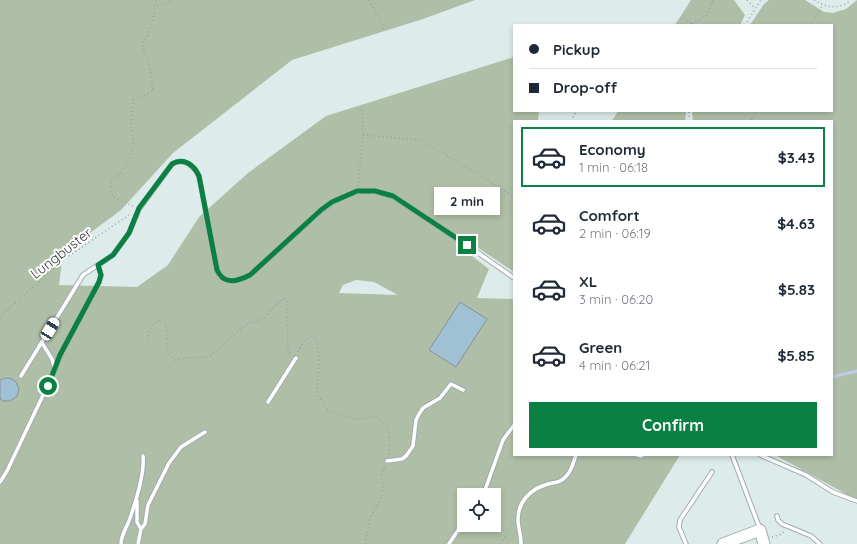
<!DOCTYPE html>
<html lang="en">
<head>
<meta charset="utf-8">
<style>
	body { margin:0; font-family:Quicksand,sans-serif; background:#f6f6f7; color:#1f2937; height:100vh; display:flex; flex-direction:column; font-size:15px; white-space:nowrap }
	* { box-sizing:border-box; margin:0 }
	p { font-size:13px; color:#747a83 }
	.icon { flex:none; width:22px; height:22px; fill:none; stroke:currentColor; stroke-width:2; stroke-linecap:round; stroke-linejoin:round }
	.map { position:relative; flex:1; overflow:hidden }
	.drawer { position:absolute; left:513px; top:120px; width:320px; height:336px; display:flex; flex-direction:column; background:#fff; border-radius:0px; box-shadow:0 2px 6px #0003 }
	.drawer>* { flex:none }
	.top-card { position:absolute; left:513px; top:24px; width:320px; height:88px; border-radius:0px; box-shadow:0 2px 6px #0003; display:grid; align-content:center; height:88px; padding:0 16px; background:#fff }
	.buttons { position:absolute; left:457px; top:488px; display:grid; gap:8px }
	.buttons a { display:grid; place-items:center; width:44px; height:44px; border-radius:0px; background:#fff; box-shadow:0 2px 6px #0003; font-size:20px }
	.end { position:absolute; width:18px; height:18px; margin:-9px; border:5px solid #0b8043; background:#fff; box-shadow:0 0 0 2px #fff }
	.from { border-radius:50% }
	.bubble { position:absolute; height:28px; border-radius:0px; background:#fff; box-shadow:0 2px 6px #0003; font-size:13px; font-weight:800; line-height:28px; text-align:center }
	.car { position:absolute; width:12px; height:24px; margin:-12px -6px; border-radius:5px; box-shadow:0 0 3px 1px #0007; background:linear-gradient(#fff 24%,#345 0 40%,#fff 0 76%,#345 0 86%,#fff 0) }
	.top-card b { display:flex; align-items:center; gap:14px; height:38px; font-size:15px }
	.top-card b+b { border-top:1px solid #e0e1e3 }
	.top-card i { width:10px; height:10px; background:#1f2937 }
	ul { padding:7px 0 0; list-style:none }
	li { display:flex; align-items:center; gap:12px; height:60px; margin:0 8px 6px; padding:0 8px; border:2px solid transparent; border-radius:0px }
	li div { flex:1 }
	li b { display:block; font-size:15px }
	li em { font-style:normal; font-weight:800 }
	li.active { border-color:#0b8043 }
	li>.icon { width:36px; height:36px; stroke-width:1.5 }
	.primary-button { display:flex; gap:8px; margin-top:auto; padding:8px 16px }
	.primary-button a { flex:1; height:46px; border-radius:0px; background:#0b8043; color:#fff; font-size:16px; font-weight:800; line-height:46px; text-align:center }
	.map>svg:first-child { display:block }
	.green { fill:#afbfa7; fill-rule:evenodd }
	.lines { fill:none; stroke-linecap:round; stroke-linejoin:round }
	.stream { stroke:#bdcbe8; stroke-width:3 }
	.building { fill:#a0c1d3; stroke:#879197 }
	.lane-casing { stroke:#a0acad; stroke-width:5.5 }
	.secondary-casing { stroke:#a0acad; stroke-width:13 }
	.path { stroke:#97a2a2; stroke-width:1.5; stroke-dasharray:1 3; stroke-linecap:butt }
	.lane { stroke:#fff; stroke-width:3.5 }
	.secondary { stroke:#fff; stroke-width:11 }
	.route { stroke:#0b8043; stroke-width:5 }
	.labels { text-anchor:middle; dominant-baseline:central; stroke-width:4; stroke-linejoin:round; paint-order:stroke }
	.street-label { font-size:14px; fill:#333939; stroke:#fff }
</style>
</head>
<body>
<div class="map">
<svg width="857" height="544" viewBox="0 0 857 544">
	<rect width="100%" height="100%" fill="#ddebeb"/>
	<!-- green -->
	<path class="green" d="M 0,0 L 475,0 L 423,19 L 292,60 L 173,153 L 121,210 L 63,253 L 59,285 L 137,287 L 168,265 L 199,217 L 248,173 L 326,116 L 514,57 L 514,111 L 539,111 L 538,121 L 514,121 L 514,272 L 471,243 L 464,250 L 489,269 L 477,298 L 514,299 L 514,455 L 680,455 L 625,544 L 0,544 ZM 356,280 L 374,282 L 398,295 L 339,293 L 343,285 ZM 464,495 L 494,495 L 494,525 L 464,525 Z
		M 691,0 L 734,0 L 745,15 L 740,25 L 675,25 Z
		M 769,0 L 805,0 L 824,12 L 833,13 L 846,9 L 857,0 L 857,500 L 775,455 L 832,455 L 832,121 L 693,121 L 692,111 L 832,111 L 832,25 L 750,25 L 764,4 Z
		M 618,111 L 686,111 L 685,121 L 612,121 Z"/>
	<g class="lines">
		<!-- stream -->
		<path class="stream" d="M 832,377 L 857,371"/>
	</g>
	<!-- building -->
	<path class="building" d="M 460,302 L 487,319 L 456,367 L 429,350 Z
		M 5,378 L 12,379 L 16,382 L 19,389 L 17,396 L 10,401 L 3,401 L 0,399 L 0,380 Z"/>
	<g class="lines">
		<defs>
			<path id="lane" d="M 42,343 L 52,359 L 55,370
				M 21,376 L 83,275 L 113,255 L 129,233 L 139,209 L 172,164 C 184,157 194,166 199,176 L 217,270 L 219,276 L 230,281 L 242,279 L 250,275 L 321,211 C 346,192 364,185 393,197 L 467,245 L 514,278
				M 268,402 L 296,358
				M 637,455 L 641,456 L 643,455
				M 732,455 L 760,529
				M 760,455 L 806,475 L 833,492 L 857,501
				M 387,461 L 402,459 L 406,456 L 413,446 L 416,420 L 419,414 L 423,408 L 440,398 L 451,384 L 463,390
				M 0,482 L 7,471 L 54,372 L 60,355 L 99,282 L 101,275 L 98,265
				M 481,495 L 485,490 L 503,440 L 514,425
				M 137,501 L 137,522 L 141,529 L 138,544
				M 777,516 L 778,520 L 782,524 L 811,536 L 820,544
				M 141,529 L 145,524 L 148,505 L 169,463 L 181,447 L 205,432
				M 121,544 C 121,535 126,529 129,521 C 135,504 145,473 143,456
				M 449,544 L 464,521
				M 521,544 C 521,535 518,527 518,519 C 518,502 530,490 545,485 C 550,483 556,483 560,481 C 570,476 573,464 576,455
				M 686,544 L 679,527 L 680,520 L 712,472"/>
			<path id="secondary" d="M 723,544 L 760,530 L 764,544"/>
		</defs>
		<!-- lane casing -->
		<use href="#lane" class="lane-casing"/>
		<!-- secondary casing -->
		<use href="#secondary" class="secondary-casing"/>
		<!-- path -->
		<path class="path" d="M 369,0 L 380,19 L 384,29
			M 747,0 L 755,8
			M 814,0 C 827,8 838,10 851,0
			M 154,8 L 172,0
			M 684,18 L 693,25
			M 692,24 L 708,14 L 713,0
			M 745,25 L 761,0
			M 811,25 L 822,6
			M 571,121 L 576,111
			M 689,121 L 689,111
			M 747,121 L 753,118 L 757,111
			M 363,135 L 420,140 L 475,172 L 514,197
			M 358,186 L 363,135 L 362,106
			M 133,206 L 113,197 L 110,181 L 121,173 L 134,146 L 131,125 L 133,100 L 153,91 L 151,71 L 142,45 L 148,35 L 153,20 L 156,0
			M 0,317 L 63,260 L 129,215
			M 147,340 C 151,328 151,321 165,320 L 166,326 L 168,352 L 175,360 L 186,358 L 209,357 L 244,326 L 265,318 L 276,304 L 284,298 L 287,300 L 287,314 L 288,349 L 290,354
			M 298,352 L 305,340 L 310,336 L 314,337 C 320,344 319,368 318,378 C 318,382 316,387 317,391 C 318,397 325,408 331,412 C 338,414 347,417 355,419 C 361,420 367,417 373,417 C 391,419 391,442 389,455
			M 772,537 L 782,534 L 784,531
			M 365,544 L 371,516 L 382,496 L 383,487 L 381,478 L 385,466
			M 501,544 L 512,522"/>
		<!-- lane -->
		<use href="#lane" class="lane"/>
		<!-- secondary -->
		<use href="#secondary" class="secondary"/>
	</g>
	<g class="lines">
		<!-- route -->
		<path class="route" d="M 48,386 L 60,355 L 99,282 L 101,275 L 98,265 L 113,255 L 129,233 L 139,208 L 172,164 C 184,157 194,165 199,176 L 217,270 C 224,286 238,281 250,275 L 321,210 L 332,202 L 357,191 L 375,191 L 393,196 L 467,245"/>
	</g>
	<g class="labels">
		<!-- street labels -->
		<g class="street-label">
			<text transform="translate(61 253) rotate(-38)">Lungbuster</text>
		</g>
	</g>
</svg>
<div class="buttons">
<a><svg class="icon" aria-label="locate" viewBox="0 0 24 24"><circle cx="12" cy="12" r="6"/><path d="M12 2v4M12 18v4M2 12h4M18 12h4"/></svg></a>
</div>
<i class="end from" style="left:48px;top:386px"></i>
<i class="end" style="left:467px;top:245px"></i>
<div class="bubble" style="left:434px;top:187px;width:66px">2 min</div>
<i class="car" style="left:50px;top:329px;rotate:31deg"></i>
<div class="top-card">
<b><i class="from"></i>Pickup</b>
<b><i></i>Drop-off</b>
</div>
<section class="drawer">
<ul>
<li class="active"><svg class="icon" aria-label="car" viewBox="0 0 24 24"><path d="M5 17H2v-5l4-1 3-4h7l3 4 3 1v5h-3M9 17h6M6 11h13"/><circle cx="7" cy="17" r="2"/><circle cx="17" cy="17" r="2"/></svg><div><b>Economy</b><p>1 min · 06:18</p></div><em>$3.43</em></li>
<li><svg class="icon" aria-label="car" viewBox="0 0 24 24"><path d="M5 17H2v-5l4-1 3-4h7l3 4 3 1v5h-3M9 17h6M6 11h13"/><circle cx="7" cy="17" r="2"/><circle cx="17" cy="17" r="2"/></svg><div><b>Comfort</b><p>2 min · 06:19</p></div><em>$4.63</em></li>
<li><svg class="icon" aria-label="car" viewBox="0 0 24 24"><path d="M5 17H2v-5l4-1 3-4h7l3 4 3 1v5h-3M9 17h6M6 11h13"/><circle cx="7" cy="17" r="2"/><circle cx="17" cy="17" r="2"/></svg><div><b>XL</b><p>3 min · 06:20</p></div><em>$5.83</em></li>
<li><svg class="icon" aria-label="car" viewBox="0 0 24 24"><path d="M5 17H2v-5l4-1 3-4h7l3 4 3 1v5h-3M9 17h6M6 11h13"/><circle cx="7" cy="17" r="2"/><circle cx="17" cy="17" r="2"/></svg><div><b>Green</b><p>4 min · 06:21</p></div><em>$5.85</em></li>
</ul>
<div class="primary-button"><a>Confirm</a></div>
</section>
</div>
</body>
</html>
